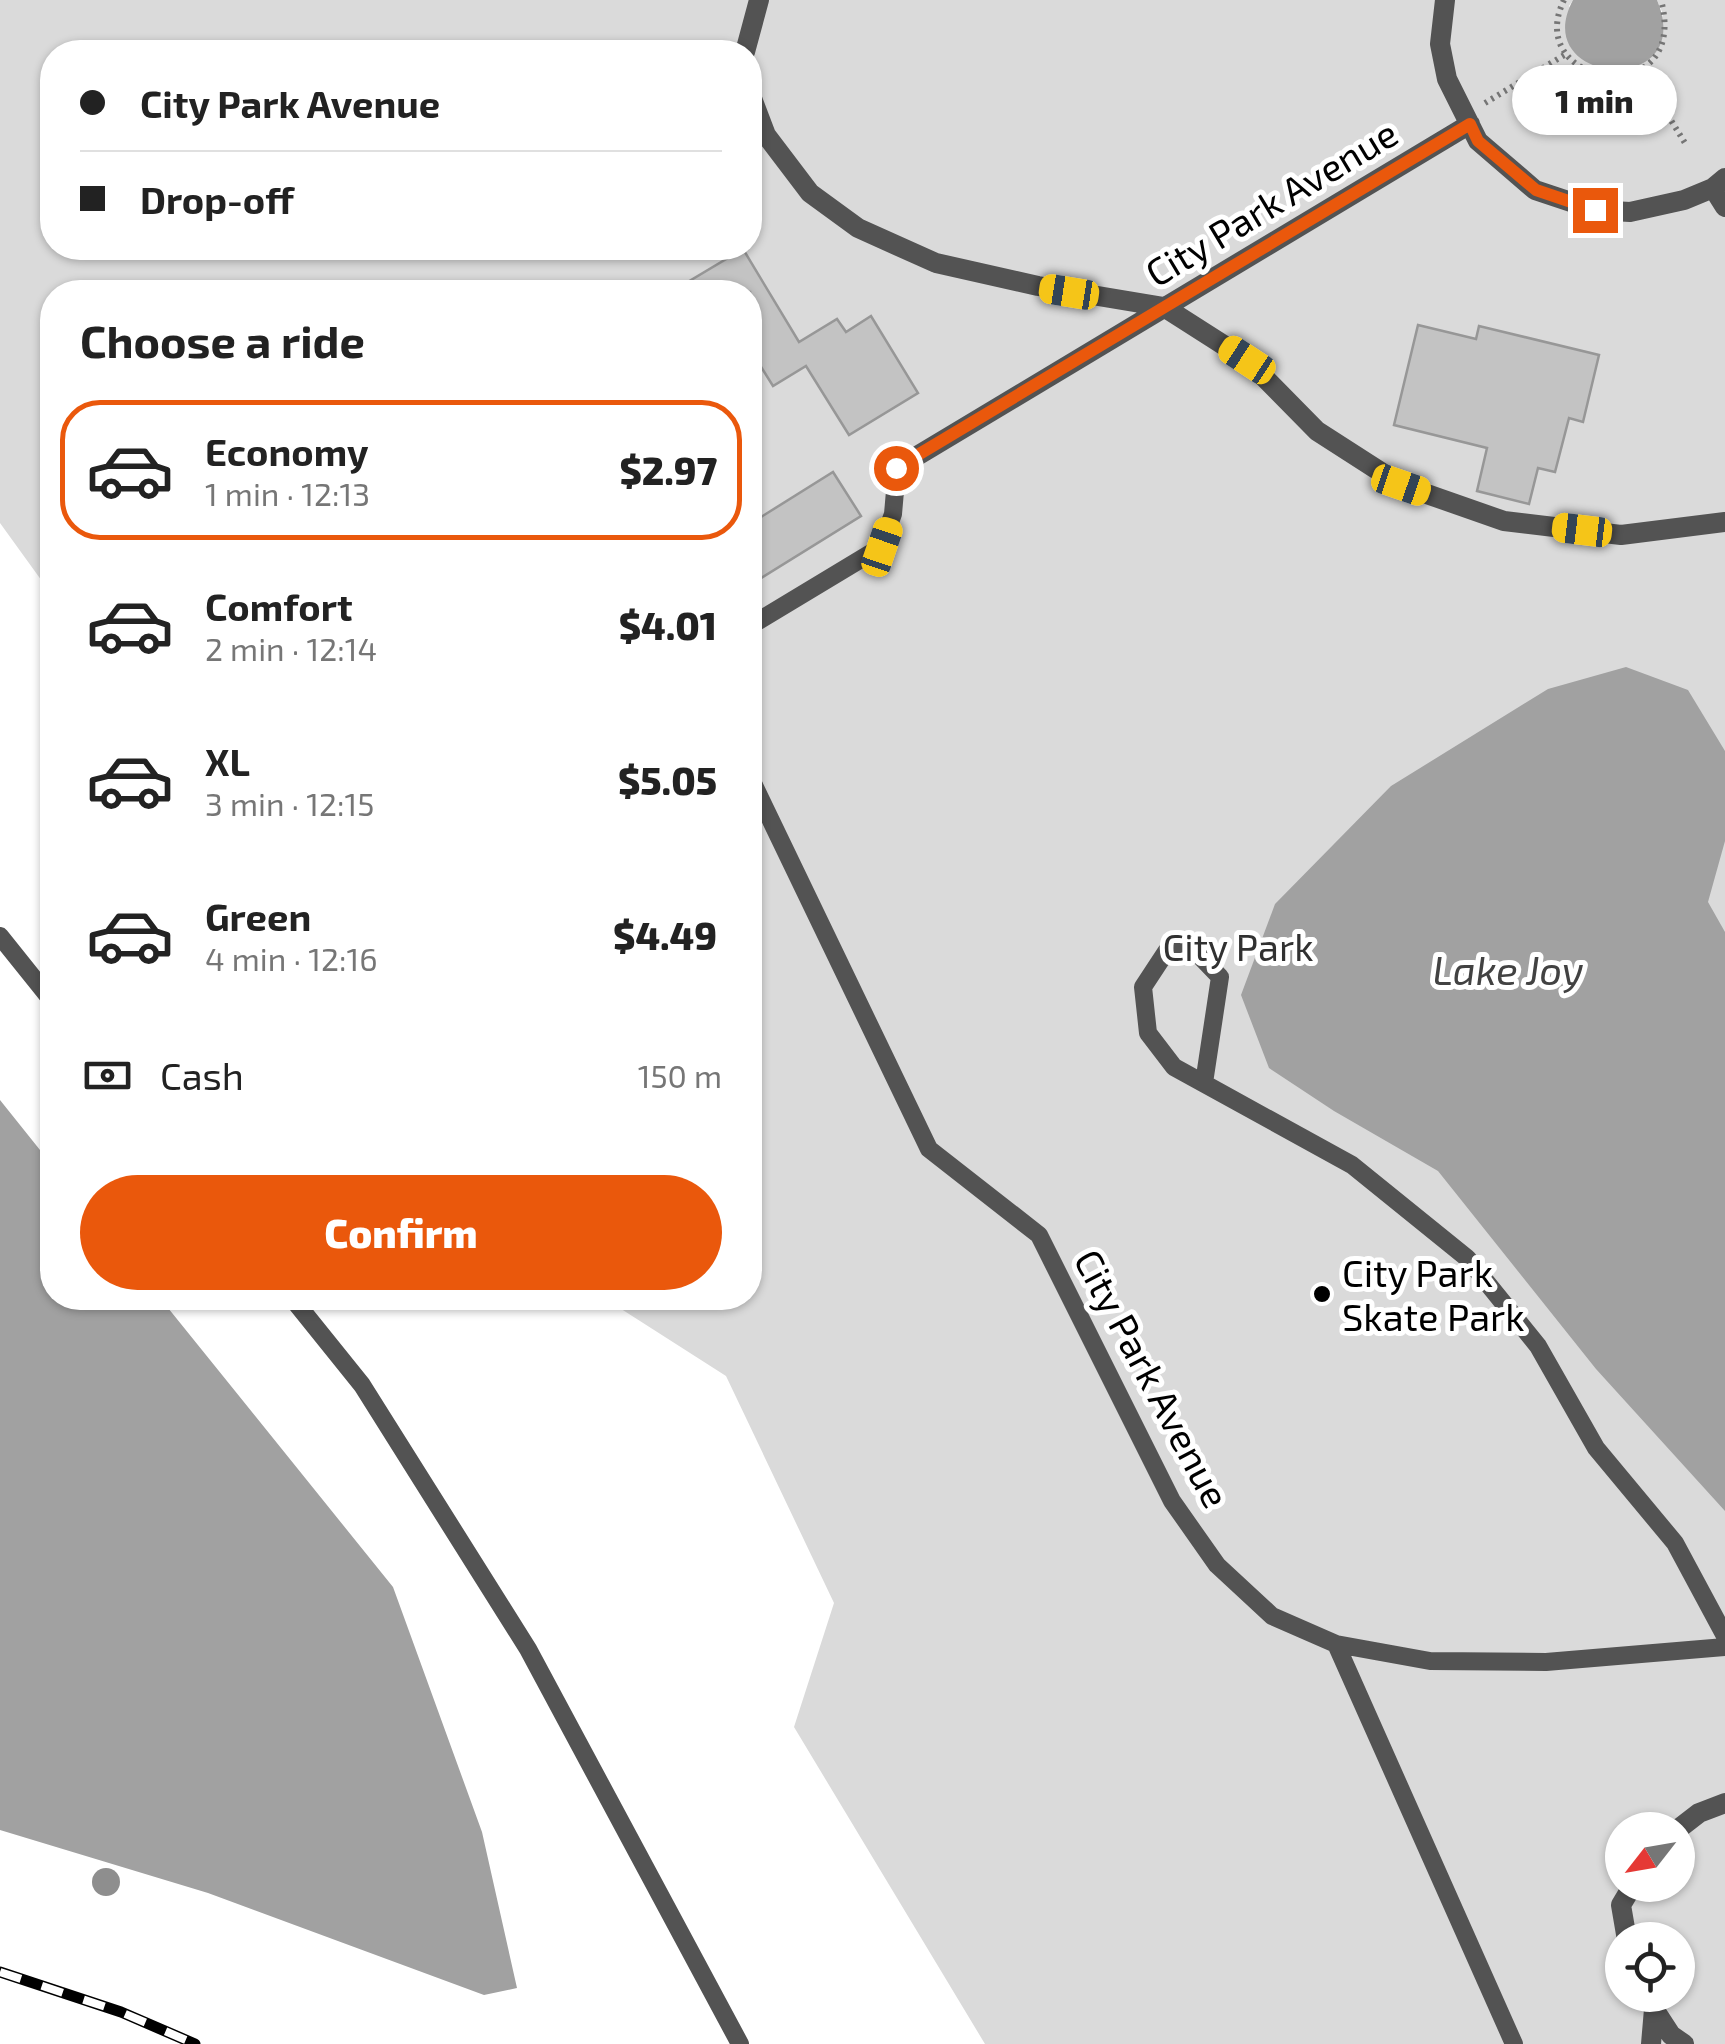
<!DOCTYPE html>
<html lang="en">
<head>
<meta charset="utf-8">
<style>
	body { margin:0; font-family:"Exo 2",sans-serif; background:#f2f2f2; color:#222; height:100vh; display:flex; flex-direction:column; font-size:38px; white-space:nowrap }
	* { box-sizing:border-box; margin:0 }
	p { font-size:32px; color:#767676 }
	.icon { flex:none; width:55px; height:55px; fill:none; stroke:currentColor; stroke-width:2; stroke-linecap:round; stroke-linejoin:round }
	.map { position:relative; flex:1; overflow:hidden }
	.drawer { position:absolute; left:40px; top:280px; width:722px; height:1030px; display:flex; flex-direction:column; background:#fff; border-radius:40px; box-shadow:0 2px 8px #0004 }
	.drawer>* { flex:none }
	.banner { position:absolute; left:40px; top:40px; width:722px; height:220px; border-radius:40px; box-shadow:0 2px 8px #0004; display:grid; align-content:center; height:220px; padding:0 40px; background:#fff }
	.needle { width:65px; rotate:239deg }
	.tools { position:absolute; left:1605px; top:1812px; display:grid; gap:20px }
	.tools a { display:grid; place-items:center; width:90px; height:90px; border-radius:50%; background:#fff; box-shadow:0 2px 8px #0004; font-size:50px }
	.end { position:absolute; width:45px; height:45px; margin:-22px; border:12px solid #ea580c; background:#fff; box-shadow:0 0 0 5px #fff }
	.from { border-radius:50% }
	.bubble { position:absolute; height:70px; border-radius:35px; background:#fff; box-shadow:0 2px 8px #0004; font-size:32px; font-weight:800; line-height:70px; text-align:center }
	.car { position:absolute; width:30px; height:60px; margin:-30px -15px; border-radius:12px; box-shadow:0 0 8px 2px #0007; background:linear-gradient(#f5c518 24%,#345 0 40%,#f5c518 0 76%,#345 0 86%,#f5c518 0) }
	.banner b { display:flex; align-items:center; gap:35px; height:95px; font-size:38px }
	.banner b+b { border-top:2px solid #e0e0e0 }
	.banner i { width:25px; height:25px; background:#222 }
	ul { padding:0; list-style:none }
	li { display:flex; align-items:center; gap:30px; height:140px; margin:0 20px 15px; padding:0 20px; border:5px solid transparent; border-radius:40px }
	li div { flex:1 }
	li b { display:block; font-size:38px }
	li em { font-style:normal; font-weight:800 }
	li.selected { border-color:#ea580c }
	li>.icon { width:90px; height:90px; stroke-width:1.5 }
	h2 { padding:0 40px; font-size:45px; line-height:120px }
	.pay { display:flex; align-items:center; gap:25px; height:110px; padding:0 40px; font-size:38px }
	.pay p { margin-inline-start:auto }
	.button { display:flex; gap:20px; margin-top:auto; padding:20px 40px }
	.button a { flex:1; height:115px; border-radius:60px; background:#ea580c; color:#fff; font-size:40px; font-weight:800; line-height:115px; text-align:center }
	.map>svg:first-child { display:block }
	.green { fill:#dadada; fill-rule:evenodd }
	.water { fill:#a1a1a1 }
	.building { fill:#c3c3c3; stroke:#979797; stroke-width:2.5 }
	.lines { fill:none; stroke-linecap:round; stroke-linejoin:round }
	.path { stroke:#757575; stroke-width:6; stroke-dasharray:2.5 5; stroke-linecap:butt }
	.service { stroke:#535353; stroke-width:18 }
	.minor { stroke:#535353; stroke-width:20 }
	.rail-casing { stroke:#000; stroke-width:11 }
	.rail { stroke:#fff; stroke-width:8; stroke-dasharray:22; stroke-linecap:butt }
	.tree { fill:#8e8e8e }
	.route { stroke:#ea580c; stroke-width:12 }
	.poi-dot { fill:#000; stroke:#fff; stroke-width:4 }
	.labels { text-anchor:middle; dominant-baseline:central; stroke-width:10; stroke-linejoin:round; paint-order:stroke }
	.street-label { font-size:38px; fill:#000; stroke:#fff }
	.park-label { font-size:38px; fill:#313131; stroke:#fff }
	.poi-label { font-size:38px; fill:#000; stroke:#fff; text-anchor:start }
	.water-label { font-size:40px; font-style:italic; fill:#424242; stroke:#fff }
</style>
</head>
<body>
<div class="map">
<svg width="1725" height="2044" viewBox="0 0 1725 2044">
	<rect width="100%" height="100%" fill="#fff"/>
	<!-- green -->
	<path class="green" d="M 0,0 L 1573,0 L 1569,6 L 1617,72 C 1654,64 1652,46 1663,14 L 1657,0 L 1725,0 L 1725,2044 L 985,2044 L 794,1727 L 834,1603 L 726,1376 L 604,1298 L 750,1298 L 750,292 L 52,292 L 52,595 L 0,523 ZM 52,52 L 750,52 L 750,248 L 52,248 ZM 1622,1830 L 1678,1830 L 1678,1885 L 1622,1885 ZM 1622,1940 L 1678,1940 L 1678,1995 L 1622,1995 Z"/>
	<!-- water -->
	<path class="water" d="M 1573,0 L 1657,0 C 1698,99 1527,86 1573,0 Z
		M 1626,667 L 1688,690 L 1725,751 L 1725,841 L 1708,902 L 1725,932 L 1725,1511 L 1596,1369 L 1438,1171 L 1334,1111 L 1269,1068 L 1241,995 L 1275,904 L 1391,786 L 1548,689 Z
		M 0,1100 L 52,1165 L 52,1298 L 160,1298 L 393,1587 L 482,1832 L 517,1988 L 484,1995 L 208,1893 L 0,1830 Z"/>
	<!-- building -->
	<path class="building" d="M 743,249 L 799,342 L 837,319 L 846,332 L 871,316 L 918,393 L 849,435 L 806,366 L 773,386 L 750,349 L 750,292 L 671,292 Z
		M 1418,325 L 1476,339 L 1479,326 L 1599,355 L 1583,422 L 1569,418 L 1555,472 L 1538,468 L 1529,504 L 1477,491 L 1487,448 L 1394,425 Z
		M 833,472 L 861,516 L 750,585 L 750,499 L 761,517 Z"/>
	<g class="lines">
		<!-- path -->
		<path class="path" d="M 1564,0 C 1521,88 1691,113 1661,0
			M 1640,70 L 1685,143
			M 1485,103 L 1566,54"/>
		<!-- service -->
		<path class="service" d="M 750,626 L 881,547 L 893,514 L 897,468
			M 750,777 L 929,1149 L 1039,1235 L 1172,1501 L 1217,1565 L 1272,1616 L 1336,1644 L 1430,1661 L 1546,1662 L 1725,1647
			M 0,936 L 52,1001
			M 1204,1083 L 1220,977 L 1195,951 L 1166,952 L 1143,987 L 1148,1033 L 1174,1067 L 1352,1165 L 1467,1258 L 1538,1346 L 1596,1448 L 1675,1543 L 1725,1636
			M 292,1298 L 362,1385 L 528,1649 L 740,2044
			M 1336,1644 L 1514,2044"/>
		<!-- minor -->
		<path class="minor" d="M 1445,0 L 1440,44 L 1447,79 L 1478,141 L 1535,190 L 1595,210 L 1630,212 L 1684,200 L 1713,188 L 1725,178
			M 745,52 L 759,0
			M 750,93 L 766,135 L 810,193 L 858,228 L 936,263 L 1038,286 L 1164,307 L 1247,360 L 1317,431 L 1401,485 L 1504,521 L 1621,535 L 1725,522
			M 1713,188 L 1725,207
			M 897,468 L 1470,124
			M 1677,1830 L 1699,1813 L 1725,1803
			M 1627,1940 L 1621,1905 L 1633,1885
			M 1645,1995 L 1671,2035 L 1684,2044
			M 1651,2044 L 1654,2009"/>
		<defs>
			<path id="rail" d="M 0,1972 L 121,2012 L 195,2044"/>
		</defs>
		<!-- rail casing -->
		<use href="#rail" class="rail-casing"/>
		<!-- rail -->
		<use href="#rail" class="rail"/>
	</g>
	<!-- trees -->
	<circle class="tree" cx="106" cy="1882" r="14"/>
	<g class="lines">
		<!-- route -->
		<path class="route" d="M 896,468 L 1470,124 L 1478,141 L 1536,190 L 1595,210"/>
	</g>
	<!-- markers -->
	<circle class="poi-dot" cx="1322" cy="1294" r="10"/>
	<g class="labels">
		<!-- street labels -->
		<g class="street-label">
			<text transform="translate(1271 202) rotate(-31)">City Park Avenue</text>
			<text transform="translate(1153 1378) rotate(62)">City Park Avenue</text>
		</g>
		<!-- park labels -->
		<g class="park-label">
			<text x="1238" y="946">City Park</text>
		</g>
		<!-- poi labels -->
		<g class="poi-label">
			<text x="1342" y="1272">City Park<tspan x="1342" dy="44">Skate Park</tspan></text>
		</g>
		<!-- water labels -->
		<g class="water-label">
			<text x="1508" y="969">Lake Joy</text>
		</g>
	</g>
</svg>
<div class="tools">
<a><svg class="needle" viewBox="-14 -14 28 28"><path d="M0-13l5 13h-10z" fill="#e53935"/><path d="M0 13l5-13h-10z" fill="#767676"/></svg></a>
<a><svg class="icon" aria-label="locate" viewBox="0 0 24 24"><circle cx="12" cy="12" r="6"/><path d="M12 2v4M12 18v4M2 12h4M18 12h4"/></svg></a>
</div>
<i class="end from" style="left:896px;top:468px"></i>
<i class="end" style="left:1595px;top:210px"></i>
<div class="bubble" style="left:1512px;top:65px;width:165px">1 min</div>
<i class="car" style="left:1069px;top:292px;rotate:279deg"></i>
<i class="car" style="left:1247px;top:360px;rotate:303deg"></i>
<i class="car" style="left:1401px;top:485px;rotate:109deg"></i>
<i class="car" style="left:1582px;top:530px;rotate:277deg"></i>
<i class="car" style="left:882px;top:547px;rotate:19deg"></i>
<div class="banner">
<b><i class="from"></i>City Park Avenue</b>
<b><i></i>Drop-off</b>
</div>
<section class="drawer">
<h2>Choose a ride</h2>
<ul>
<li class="selected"><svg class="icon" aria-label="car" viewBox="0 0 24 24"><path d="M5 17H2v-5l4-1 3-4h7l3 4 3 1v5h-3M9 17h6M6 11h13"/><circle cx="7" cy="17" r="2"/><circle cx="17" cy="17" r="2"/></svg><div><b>Economy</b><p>1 min · 12:13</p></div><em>$2.97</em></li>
<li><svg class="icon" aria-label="car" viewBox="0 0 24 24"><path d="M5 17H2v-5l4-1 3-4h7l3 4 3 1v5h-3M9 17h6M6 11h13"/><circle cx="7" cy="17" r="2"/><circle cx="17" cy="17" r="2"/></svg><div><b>Comfort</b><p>2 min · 12:14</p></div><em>$4.01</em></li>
<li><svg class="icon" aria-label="car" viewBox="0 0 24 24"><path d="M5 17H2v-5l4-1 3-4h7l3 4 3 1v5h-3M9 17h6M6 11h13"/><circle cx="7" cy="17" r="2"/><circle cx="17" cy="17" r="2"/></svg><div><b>XL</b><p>3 min · 12:15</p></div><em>$5.05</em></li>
<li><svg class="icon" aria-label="car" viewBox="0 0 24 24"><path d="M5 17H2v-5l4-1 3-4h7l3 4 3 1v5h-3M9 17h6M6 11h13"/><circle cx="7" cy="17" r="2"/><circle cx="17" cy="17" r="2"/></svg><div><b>Green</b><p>4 min · 12:16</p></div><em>$4.49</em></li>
</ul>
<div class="pay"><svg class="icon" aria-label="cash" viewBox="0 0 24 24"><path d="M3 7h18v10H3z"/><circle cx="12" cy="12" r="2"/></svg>Cash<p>150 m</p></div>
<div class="button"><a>Confirm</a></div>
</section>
</div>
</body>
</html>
